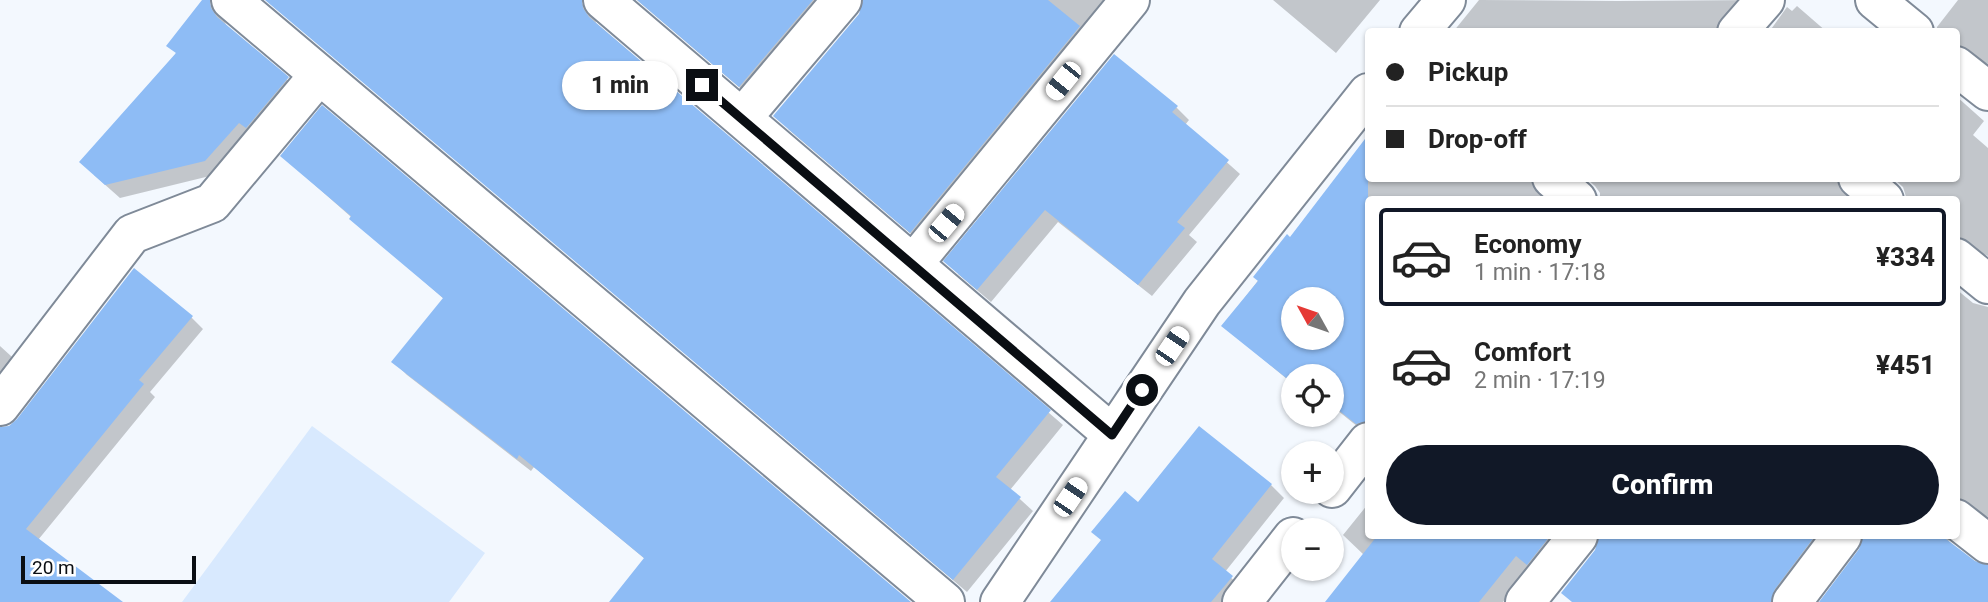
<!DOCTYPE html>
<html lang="en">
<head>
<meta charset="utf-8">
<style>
	body { margin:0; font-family:Roboto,sans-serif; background:#f6f6f6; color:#222; height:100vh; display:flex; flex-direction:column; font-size:26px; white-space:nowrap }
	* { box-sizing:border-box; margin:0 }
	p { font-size:23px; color:#767676 }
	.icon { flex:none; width:38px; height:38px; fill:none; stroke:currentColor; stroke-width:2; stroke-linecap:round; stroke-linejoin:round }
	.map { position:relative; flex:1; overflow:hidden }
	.sheet { position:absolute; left:1365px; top:196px; width:595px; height:343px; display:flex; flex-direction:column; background:#fff; border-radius:7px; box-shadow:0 2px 5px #0004 }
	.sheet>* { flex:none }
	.hud { position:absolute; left:1365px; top:28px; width:595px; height:154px; border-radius:7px; box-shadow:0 2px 5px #0004; display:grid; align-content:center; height:154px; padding:0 21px; background:#fff }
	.needle { width:46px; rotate:310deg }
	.controls { position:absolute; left:1281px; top:287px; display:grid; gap:14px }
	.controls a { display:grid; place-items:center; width:63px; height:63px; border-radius:50%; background:#fff; box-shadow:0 2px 5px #0004; font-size:35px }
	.scale { position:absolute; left:21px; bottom:18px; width:175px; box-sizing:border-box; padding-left:7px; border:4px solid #0a0e13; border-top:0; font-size:19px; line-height:24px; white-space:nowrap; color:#0a0e13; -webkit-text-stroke:5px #fff; paint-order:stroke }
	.end { position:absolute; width:32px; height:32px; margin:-16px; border:9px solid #0a0e13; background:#fff; box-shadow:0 0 0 4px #fff }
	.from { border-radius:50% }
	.bubble { position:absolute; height:49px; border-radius:24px; background:#fff; box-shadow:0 2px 5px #0004; font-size:23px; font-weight:800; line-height:49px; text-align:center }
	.car { position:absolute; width:21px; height:42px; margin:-21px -10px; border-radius:9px; box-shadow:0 0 5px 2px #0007; background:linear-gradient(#fff 24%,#345 0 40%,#fff 0 76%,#345 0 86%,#fff 0) }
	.hud b { display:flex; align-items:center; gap:24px; height:66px; font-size:26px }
	.hud b+b { border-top:2px solid #e0e0e0 }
	.hud i { width:18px; height:18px; background:#222 }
	ul { padding:12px 0 0; list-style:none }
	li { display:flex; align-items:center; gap:21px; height:98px; margin:0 14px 10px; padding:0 7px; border:4px solid transparent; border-radius:7px }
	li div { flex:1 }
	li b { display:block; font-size:26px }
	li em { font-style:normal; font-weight:800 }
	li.on { border-color:#111827 }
	li>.icon { width:63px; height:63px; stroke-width:1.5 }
	.action { display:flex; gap:14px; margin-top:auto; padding:14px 21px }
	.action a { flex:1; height:80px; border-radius:42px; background:#111827; color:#fff; font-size:28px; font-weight:800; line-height:80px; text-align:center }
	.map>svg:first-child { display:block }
	.green { fill:#d8e9fe }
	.shadow { fill:#0003; fill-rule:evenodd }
	.building { fill:#8ebcf5; fill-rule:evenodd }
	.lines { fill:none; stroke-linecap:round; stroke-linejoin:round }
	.street-casing { stroke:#7f8a98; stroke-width:42 }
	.street { stroke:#fff; stroke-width:38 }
	.route { stroke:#0a0e13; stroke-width:9 }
</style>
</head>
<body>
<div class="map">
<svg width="1988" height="602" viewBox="0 0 1988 602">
	<rect width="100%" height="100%" fill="#f3f8fe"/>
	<!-- green -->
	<path class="green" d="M 312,426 L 485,553 L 449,602 L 182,602 Z"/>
	<!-- shadow -->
	<path class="shadow" d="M 267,0 L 578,0 L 595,16 L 596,23 L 1063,425 L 1010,490 L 1033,511 L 967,592 Z
		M 637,0 L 837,0 L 753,99 Z
		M 865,0 L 1107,0 L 924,245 L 788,129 L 861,14 Z
		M 1273,0 L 1380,0 L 1336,53 Z
		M 1479,0 L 1617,1 L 1761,0 L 1733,32 L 1453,32 Z
		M 1958,0 L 1988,0 L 1988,64 L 1973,57 L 1956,62 L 1956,32 L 1937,32 L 1937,27 Z
		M 209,4 L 223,18 L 228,29 L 301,92 L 218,174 L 120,198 L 94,175 Z
		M 1797,6 L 1827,32 L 1769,32 L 1787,7 L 1792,11 Z
		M 1956,96 L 1984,121 L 1973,135 L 1988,148 L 1988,256 L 1973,249 L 1956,254 L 1956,200 L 1907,200 L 1903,187 L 1893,178 L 1956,178 Z
		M 1176,107 L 1189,120 L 1185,125 L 1240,174 L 1189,235 L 1197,242 L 1152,296 L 1058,222 L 991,302 L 958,274 Z
		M 1368,138 L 1368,178 L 1548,178 L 1543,187 L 1544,200 L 1368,200 L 1368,435 L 1332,406 L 1332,376 L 1293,376 L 1293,384 L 1223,326 ZM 1293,299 L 1332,299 L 1332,338 L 1293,338 Z
		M 282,156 L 908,602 L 669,602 L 645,559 L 534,467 L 531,471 L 407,375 L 393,361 L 444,299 Z
		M 1586,178 L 1854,178 L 1849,188 L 1850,200 L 1600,200 L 1600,193 L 1595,186 Z
		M 1956,289 L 1973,303 L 1988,307 L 1988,517 L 1973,510 L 1956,515 Z
		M 191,317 L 203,329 L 150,392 L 155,397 L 38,540 L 119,602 L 0,602 L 0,429 L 10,428 Z
		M 0,346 L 23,367 L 0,396 Z
		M 1271,485 L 1284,498 L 1225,572 L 1245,591 L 1235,602 L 1054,602 L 1139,504 Z
		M 1368,504 L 1368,536 L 1574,536 L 1526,573 L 1503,602 L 1327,602 L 1364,555 L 1343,535 Z
		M 1601,536 L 1838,536 L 1788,602 L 1572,602 L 1601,540 Z
		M 1865,536 L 1948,536 L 1949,543 L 1974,563 L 1988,567 L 1988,602 L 1822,602 L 1861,549 Z"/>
	<!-- building -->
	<path class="building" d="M 202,0 L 210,0 L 211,8 L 217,17 L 289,77 L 246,128 L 239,123 L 205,161 L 105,185 L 79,162 L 176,53 L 166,46 Z
		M 265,0 L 582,0 L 583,8 L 589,17 L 1051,410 L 996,477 L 1021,497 L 953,580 Z
		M 637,0 L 813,0 L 739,87 Z
		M 863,0 L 1048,0 L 1080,26 L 910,233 L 773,116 L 859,14 Z
		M 1114,54 L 1178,106 L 1172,112 L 1229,160 L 1177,222 L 1185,228 L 1138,285 L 1045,210 L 977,290 L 943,261 Z
		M 322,105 L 911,602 L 609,602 L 644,558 L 519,455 L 517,459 L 391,362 L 443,298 L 349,219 L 351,216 L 280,156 Z
		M 1368,135 L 1368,421 L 1356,424 L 1332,405 L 1332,376 L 1294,376 L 1290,381 L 1221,326 L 1258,281 L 1253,277 L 1287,234 L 1290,237 ZM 1293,299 L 1332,299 L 1332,338 L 1293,338 Z
		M 134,268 L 193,316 L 139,380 L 144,384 L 26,529 L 123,602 L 0,602 L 0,427 L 9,426 L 17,419 Z
		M 1199,426 L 1272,484 L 1212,559 L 1233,576 L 1211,602 L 1050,602 L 1101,540 L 1091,532 L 1125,491 L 1138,502 Z
		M 1377,536 L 1550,536 L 1527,565 L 1516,556 L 1479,602 L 1325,602 Z
		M 1599,536 L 1815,536 L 1775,589 L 1771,602 L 1572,602 L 1561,593 L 1595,550 Z
		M 1863,536 L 1942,536 L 1975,561 L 1988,565 L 1988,602 L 1819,602 L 1859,549 Z"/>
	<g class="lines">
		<defs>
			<path id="street" d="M 231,0 L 945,602
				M 603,0 L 1112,434
				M 1875,0 L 1914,32
				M 1419,32 L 1446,0
				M 1737,32 L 1765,0
				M 1956,66 L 1988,91
				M 742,118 L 842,0
				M 1552,178 L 1577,200
				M 1858,178 L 1884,200
				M 1956,258 L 1988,284
				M 913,264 L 1130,0
				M 0,406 L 132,234 L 212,203 L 319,75
				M 1332,488 L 1368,442
				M 1956,519 L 1988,544
				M 1000,602 L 1202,302 L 1368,93
				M 1242,602 L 1293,537
				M 1525,602 L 1578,536
				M 1792,602 L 1842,536"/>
		</defs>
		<!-- street casing -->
		<use href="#street" class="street-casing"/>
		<!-- street -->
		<use href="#street" class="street"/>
	</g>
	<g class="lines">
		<!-- route -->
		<path class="route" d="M 702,85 L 1112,435 L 1142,390"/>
	</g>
</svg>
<div class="controls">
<a><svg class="needle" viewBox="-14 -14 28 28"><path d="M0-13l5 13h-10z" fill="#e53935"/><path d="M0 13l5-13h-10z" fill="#767676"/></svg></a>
<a><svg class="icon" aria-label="locate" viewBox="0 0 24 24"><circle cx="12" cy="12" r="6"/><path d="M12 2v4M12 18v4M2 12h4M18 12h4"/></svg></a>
<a>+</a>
<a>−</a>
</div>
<div class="scale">20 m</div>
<i class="end from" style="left:1142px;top:390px"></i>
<i class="end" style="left:702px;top:85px"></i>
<div class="bubble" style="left:562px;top:61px;width:116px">1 min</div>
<i class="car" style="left:1063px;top:81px;rotate:219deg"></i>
<i class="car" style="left:946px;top:223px;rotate:40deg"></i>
<i class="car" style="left:1172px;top:346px;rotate:34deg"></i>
<i class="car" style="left:1070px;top:497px;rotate:34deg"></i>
<div class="hud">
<b><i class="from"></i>Pickup</b>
<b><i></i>Drop-off</b>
</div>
<section class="sheet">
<ul>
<li class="on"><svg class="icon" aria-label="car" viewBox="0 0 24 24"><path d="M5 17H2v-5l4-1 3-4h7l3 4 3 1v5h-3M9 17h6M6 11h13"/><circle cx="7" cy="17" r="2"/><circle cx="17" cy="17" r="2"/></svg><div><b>Economy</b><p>1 min · 17:18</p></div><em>¥334</em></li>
<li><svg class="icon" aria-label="car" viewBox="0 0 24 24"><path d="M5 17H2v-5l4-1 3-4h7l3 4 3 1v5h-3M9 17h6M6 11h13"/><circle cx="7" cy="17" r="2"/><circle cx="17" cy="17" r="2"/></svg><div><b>Comfort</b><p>2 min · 17:19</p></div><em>¥451</em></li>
</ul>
<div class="action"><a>Confirm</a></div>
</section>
</div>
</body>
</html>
